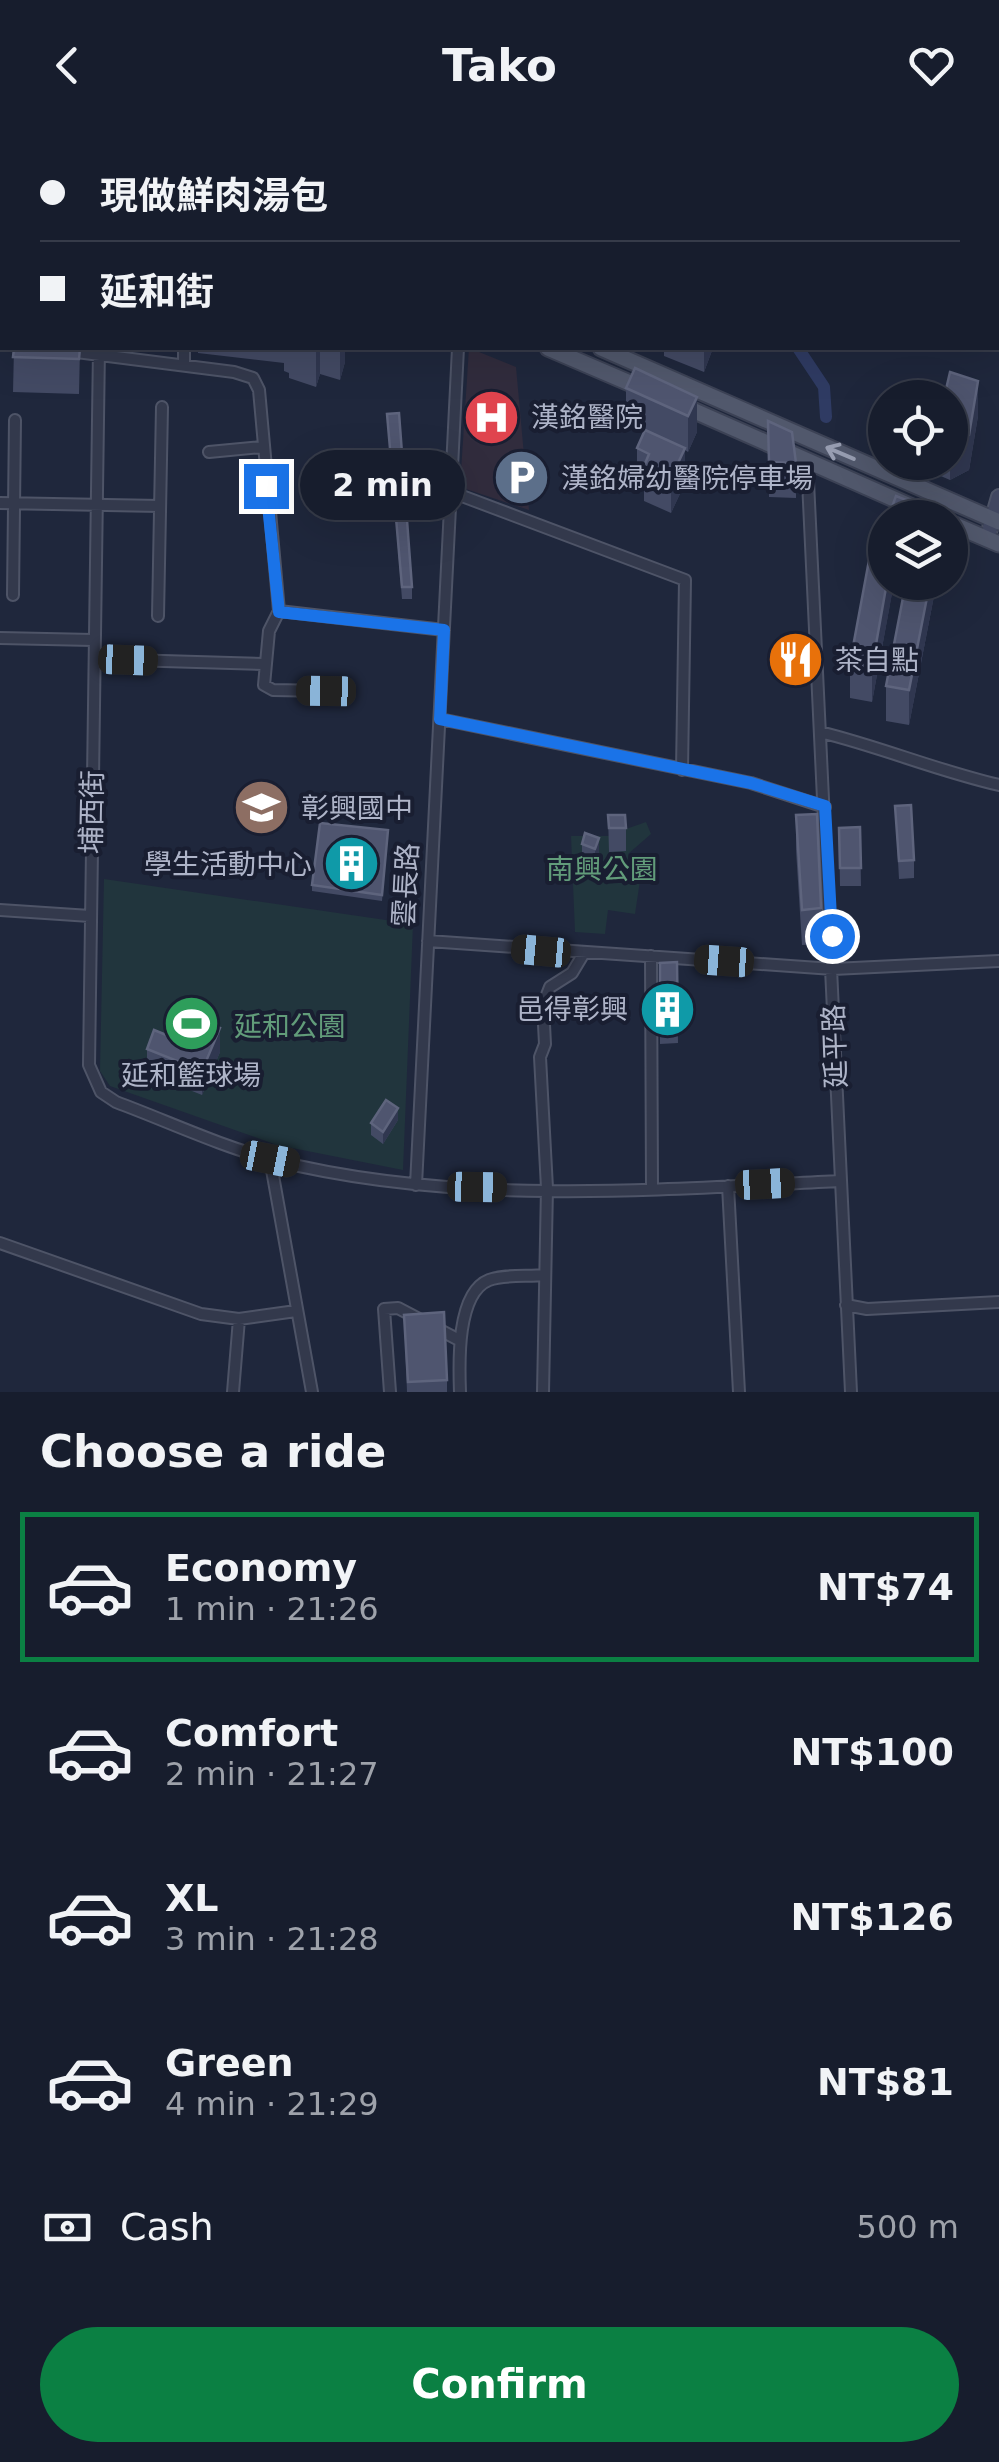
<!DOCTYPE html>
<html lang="en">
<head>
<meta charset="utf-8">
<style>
	body { margin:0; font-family:"DejaVu Sans","Noto Sans TC",sans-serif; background:#202635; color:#f1f3f6; height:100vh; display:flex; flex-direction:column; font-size:38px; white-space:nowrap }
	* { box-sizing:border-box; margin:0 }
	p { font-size:32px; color:#9ea2aa }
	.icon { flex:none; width:55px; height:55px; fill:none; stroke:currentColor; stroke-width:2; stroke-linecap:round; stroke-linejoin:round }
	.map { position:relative; height:1262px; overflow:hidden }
	.drawer { display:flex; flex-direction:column; background:#171d2d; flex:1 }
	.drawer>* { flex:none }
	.top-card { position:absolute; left:0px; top:0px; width:1000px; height:220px; box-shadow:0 10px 40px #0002,0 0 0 2px #363b49; display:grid; align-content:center; height:220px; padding:0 40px; background:#171d2d }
	.buttons { position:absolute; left:868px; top:250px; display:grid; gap:20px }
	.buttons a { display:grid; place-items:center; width:100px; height:100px; border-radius:50%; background:#171d2d; box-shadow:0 10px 40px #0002,0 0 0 2px #363b49; font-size:50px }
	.end { position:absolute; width:45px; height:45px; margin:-22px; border:12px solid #1a73e8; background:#fff; box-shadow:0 0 0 5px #fff }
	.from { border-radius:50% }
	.bubble { position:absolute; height:70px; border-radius:35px; background:#171d2d; box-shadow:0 10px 40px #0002,0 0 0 2px #363b49; font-size:32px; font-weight:700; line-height:70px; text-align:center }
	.car { position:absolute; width:30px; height:60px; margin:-30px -15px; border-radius:12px; box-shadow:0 0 8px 2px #0007; background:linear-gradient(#222 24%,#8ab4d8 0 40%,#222 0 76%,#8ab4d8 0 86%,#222 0) }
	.top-card b { display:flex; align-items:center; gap:35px; height:95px; font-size:38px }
	.top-card b+b { border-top:2px solid #363b49 }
	.top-card i { width:25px; height:25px; background:#f1f3f6 }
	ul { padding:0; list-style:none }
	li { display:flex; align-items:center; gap:30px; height:150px; margin:0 20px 15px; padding:0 20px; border:5px solid transparent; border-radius:0px }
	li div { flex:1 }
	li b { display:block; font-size:38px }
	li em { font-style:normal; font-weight:700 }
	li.active { border-color:#0b8043 }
	li>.icon { width:90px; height:90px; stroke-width:1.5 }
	h2 { padding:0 40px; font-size:45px; line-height:120px }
	.pay { display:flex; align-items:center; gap:25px; height:110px; padding:0 40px; font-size:38px }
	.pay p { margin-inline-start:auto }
	.primary-button { display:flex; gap:20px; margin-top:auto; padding:20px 40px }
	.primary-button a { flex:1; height:115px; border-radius:60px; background:#0b8043; color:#fff; font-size:40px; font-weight:700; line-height:115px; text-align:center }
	header { display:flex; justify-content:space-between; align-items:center; height:130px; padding:0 40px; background:#171d2d; font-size:45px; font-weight:700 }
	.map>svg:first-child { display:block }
	.medical { fill:#312c3d }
	.green { fill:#21353d }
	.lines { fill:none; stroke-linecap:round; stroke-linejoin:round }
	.canal { stroke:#2f3b63; stroke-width:12 }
	.street-casing { stroke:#4e5467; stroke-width:14 }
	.secondary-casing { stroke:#4e5467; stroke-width:18 }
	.primary-casing { stroke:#3c4255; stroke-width:19 }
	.street { stroke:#33394c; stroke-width:10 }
	.secondary { stroke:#414760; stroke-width:14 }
	.primary { stroke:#51586c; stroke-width:15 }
	.wall { fill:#434a64 }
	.shaded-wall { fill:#303750 }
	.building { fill:#4f556f; stroke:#5e647d; stroke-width:2.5 }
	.oneway { stroke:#979db1 }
	.route { stroke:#1a73e8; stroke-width:12 }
	.labels { text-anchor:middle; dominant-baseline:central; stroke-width:8; stroke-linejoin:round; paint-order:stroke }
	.poi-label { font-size:28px; fill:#aeb4c8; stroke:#191e31; text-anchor:start }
	.street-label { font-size:28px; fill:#aeb4c8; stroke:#191e31 }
	.park-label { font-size:28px; fill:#629c7a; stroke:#191e31 }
</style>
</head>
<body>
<header><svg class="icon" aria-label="back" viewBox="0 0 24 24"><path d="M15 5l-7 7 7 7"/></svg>Tako<svg class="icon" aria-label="heart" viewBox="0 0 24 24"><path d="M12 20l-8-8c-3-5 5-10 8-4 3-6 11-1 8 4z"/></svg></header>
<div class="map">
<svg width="999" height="1262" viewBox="0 0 999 1262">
	<rect width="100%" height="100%" fill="#1f273c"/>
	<!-- medical -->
	<path class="medical" d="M 469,218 L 516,237 L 529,380 L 460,357 Z"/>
	<!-- green -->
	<path class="green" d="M 646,692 L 651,704 L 628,724 L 641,744 L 635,784 L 608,780 L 605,804 L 575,802 L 571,706 L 624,706 L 626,699 Z
		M 104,749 L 413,794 L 403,1040 L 277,1015 L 110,956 L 100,941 Z"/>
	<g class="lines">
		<!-- canal -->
		<path class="canal" d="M 738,0 L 739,2
			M 798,218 L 824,257 L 826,287"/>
		<defs>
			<path id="street" d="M 371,0 L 380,2
				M 606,0 L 607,2
				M 17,2 L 18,0
				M 0,212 L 2,212
				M 45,218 L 234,242 L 253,248 L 259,260 L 279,481 L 444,500
				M 99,218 L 89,935 L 101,962 L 116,972 C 167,991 220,1016 273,1030 C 455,1076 654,1060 840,1051
				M 184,235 L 184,218
				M 209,322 L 262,317
				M 807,330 L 851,1262
				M 454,363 L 685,450 L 682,640
				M 0,373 L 160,376
				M 13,465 L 15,290
				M 279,481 L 269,501 L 264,555 L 273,560 L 326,561
				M 158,486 L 162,277
				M 0,508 L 93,510
				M 95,529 L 263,534
				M 440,589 L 751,653 L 825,677
				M 820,602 C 881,617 938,641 999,655
				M 0,780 L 90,786
				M 428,811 L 833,839 L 999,831
				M 651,826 L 652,1057
				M 270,1029 L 312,1262
				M 416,1055 L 458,218
				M 728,1056 L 739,1262
				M 0,1113 L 201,1184 L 239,1189 L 296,1181
				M 846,1175 L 867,1179 L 999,1172
				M 233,1262 L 239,1189
				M 390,1262 L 384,1179 L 398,1178 L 459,1210
				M 460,1262 C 459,1235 456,1163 489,1150 C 504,1144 529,1147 545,1145
				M 543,1262 L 547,1058 L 540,927 L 545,914 L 543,875 L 550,857 L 572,843 L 584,823"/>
			<path id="secondary" d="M 487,2 L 488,0
				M 987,409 L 999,367"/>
			<path id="primary" d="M 0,21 L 2,22
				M 0,43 L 2,43
				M 548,218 L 646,260
				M 601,218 L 999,392
				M 681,275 L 937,388
				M 950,393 L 999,414"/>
		</defs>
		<!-- street casing -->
		<use href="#street" class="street-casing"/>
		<!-- secondary casing -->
		<use href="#secondary" class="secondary-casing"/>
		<!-- primary casing -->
		<use href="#primary" class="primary-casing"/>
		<!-- street -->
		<use href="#street" class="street"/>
		<!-- secondary -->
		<use href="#secondary" class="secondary"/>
		<!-- primary -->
		<use href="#primary" class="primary"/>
	</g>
	<!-- wall -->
	<path class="wall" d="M 226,0 L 271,0 L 270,2 L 226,2 Z
		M 282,0 L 327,0 L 327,2 L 282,2 Z
		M 902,0 L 951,0 L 950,2 L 914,2 Z
		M 14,218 L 80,218 L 79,264 L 13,262 Z
		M 198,218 L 345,218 L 345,232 L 340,250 L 320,244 L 316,257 L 289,248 L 289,243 L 284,241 L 284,233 L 198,223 Z
		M 664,218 L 713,218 L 704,242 L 664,226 Z
		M 626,258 L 697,267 L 697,302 L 688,322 L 685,320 L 685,353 L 671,383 L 644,371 L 644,356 L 637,353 L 637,318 L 645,301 L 626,293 Z
		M 950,268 L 978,286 L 969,340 L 950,350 L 908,332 L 950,332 Z
		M 387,284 L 412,457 L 412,469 L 402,469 Z
		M 768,291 L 796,333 L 796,368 L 769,367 Z
		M 894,452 L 872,572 L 850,568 L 850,533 Z
		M 934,452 L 934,466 L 909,595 L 886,591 L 886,556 Z
		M 895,676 L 914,730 L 914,748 L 899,749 Z
		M 608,685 L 626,698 L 626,721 L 609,722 Z
		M 796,685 L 821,778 L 821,814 L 802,815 L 796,720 Z
		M 860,697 L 861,756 L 840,756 L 839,698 Z
		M 388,700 L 382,771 L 312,761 L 312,755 Z
		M 599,708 L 599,732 L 595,743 L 582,738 L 582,714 Z
		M 677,832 L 678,913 L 660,914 L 660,833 Z
		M 186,913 L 220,922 L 202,965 L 147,943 L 147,919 Z
		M 398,990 L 383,1014 L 371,1005 L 371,993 Z
		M 404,1185 L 447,1250 L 447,1262 L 407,1262 Z"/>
	<!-- shaded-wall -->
	<path class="shaded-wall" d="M 316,218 L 320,218 L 320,244 L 316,257 Z
		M 340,218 L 345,218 L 345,232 L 340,250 Z
		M 704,218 L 713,218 L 704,242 Z
		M 978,251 L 978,286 L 969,340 L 950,350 L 950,315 Z
		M 697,267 L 697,302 L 688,322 L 688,286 Z
		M 685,318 L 685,353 L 671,383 L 671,348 Z
		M 887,452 L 894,453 L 872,572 L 872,537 Z
		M 930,452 L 934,452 L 934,466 L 909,595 L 909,560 Z
		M 599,708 L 599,732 L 595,743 L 595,719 Z
		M 220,898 L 220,922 L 202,965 L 202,941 Z
		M 398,978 L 398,990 L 383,1014 L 383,1002 Z"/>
	<!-- building -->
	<path class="building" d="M 503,0 L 543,0 L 544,2 L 501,2 Z
		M 14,218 L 80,218 L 79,229 L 13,227 Z
		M 635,238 L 697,267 L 688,286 L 626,258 Z
		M 950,242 L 978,251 L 969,305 L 950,315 L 950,268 L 944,268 Z
		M 907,261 L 924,268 L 905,268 Z
		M 399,283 L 412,457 L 402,457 L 387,284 Z
		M 768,291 L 792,302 L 796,333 L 769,332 Z
		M 645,300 L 685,318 L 671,348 L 644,336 L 649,324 L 637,318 Z
		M 896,366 L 941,384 L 940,388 L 888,388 Z
		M 872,414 L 885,417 L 885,452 L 887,452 L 872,537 L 850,533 Z
		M 906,452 L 930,452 L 909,560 L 886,556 Z
		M 911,675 L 914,730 L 899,731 L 895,676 Z
		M 817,684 L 821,778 L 802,780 L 796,685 Z
		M 608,685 L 625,685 L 626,698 L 609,698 Z
		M 320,693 L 388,700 L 382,765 L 312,755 Z
		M 860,697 L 861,738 L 840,738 L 839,698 Z
		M 585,703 L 599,708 L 595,719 L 582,714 Z
		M 677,832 L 678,901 L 660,902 L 660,833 Z
		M 196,888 L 220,898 L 202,941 L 147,919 L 154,900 L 186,913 Z
		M 386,970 L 398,978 L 383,1002 L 371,993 Z
		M 444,1182 L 447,1250 L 408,1252 L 404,1185 Z"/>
	<!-- one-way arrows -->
	<defs><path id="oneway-shaft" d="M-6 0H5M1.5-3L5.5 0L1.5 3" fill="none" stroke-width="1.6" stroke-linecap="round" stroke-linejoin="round" transform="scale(2.5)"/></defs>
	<use class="oneway" href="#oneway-shaft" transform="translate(840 323) rotate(-157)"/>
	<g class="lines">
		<!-- route -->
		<path class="route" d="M 266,356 L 279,482 L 444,500 L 440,589 L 751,653 L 825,676 L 832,806"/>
	</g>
	<!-- icons -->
	<defs>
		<symbol id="hospital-disc" viewBox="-11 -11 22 22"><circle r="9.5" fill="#e0444e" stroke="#191e31"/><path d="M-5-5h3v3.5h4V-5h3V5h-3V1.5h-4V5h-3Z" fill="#fff"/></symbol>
		<symbol id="parking-disc" viewBox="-11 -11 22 22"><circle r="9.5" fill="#5c6f8a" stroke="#191e31"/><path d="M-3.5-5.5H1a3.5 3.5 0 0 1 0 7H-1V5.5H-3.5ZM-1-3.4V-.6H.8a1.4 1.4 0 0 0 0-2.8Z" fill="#fff"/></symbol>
		<symbol id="restaurant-disc" viewBox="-11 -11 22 22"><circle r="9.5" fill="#e8710a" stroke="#191e31"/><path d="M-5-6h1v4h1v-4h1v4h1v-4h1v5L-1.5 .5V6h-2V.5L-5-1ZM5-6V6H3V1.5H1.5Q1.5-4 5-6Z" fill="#fff"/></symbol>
		<symbol id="school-disc" viewBox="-11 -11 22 22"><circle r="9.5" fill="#8d6e63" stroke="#191e31"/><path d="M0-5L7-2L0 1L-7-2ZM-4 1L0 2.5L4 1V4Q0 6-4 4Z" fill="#fff"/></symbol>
		<symbol id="building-disc" viewBox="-11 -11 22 22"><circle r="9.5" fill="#0f9aa8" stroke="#191e31"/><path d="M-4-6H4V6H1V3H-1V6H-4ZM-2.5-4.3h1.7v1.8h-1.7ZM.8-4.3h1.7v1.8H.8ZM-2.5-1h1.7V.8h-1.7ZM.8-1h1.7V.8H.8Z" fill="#fff"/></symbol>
		<symbol id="stadium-disc" viewBox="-11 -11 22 22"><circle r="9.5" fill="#2e9e5b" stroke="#191e31"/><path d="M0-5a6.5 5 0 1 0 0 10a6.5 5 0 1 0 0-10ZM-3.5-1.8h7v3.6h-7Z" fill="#fff"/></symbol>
	</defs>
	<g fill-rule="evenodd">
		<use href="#hospital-disc" x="460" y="256" width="63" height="63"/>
		<use href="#parking-disc" x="490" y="316" width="63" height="63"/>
		<use href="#restaurant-disc" x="764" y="498" width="63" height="63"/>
		<use href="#school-disc" x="230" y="646" width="63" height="63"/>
		<use href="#building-disc" x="320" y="702" width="63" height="63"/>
		<use href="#building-disc" x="636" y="848" width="63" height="63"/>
		<use href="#stadium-disc" x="160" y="862" width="63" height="63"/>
	</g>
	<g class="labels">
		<!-- poi labels -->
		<g class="poi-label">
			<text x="531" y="287">漢銘醫院</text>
			<text x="561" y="348">漢銘婦幼醫院停車場</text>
			<text x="835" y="530">茶自點</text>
			<text x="301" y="678">彰興國中</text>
			<text x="312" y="734" text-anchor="end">學生活動中心</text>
			<text x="628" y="879" text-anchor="end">邑得彰興</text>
			<text x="191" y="945" text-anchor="middle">延和籃球場</text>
		</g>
		<!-- street labels -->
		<g class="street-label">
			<text transform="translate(92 682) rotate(-89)">埔西街</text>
			<text transform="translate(406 755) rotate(-87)">雲長路</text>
			<text transform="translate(835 916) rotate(-92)">延平路</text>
		</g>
		<!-- park labels -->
		<g class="park-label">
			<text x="602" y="739">南興公園</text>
			<text x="290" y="896">延和公園</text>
		</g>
	</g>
</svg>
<div class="buttons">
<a><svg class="icon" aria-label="locate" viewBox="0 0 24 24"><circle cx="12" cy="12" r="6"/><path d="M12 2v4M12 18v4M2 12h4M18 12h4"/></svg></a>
<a><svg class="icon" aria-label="layers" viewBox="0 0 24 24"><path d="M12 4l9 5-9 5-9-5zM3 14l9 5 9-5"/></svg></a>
</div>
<i class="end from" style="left:832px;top:806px"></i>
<i class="end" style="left:266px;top:356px"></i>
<div class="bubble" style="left:300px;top:320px;width:165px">2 min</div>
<i class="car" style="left:128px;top:530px;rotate:92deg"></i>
<i class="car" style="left:326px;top:561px;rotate:271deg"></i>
<i class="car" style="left:541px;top:821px;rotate:275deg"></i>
<i class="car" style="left:724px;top:831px;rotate:274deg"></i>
<i class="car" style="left:270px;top:1029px;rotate:101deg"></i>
<i class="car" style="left:765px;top:1054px;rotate:87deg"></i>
<i class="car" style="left:477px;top:1057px;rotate:91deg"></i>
<div class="top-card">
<b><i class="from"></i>現做鮮肉湯包</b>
<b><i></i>延和街</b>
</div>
</div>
<section class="drawer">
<h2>Choose a ride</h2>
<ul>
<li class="active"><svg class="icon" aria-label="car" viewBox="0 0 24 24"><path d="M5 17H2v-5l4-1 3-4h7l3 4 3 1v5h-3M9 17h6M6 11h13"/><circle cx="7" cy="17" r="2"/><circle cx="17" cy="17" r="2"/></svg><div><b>Economy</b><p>1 min · 21:26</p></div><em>NT$74</em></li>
<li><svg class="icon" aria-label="car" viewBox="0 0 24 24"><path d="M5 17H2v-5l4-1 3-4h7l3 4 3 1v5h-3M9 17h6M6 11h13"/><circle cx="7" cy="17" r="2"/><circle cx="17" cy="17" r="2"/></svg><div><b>Comfort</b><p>2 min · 21:27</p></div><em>NT$100</em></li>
<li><svg class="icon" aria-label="car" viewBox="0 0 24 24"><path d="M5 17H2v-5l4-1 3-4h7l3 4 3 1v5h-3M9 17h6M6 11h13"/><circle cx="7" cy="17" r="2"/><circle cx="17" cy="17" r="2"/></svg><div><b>XL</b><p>3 min · 21:28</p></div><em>NT$126</em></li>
<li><svg class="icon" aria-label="car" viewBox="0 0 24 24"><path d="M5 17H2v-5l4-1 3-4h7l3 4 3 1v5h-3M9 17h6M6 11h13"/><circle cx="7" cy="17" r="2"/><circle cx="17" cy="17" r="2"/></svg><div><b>Green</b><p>4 min · 21:29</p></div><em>NT$81</em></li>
</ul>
<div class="pay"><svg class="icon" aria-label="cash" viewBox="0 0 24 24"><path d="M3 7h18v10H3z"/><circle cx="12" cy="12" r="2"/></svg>Cash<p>500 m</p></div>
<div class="primary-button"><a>Confirm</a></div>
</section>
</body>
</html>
